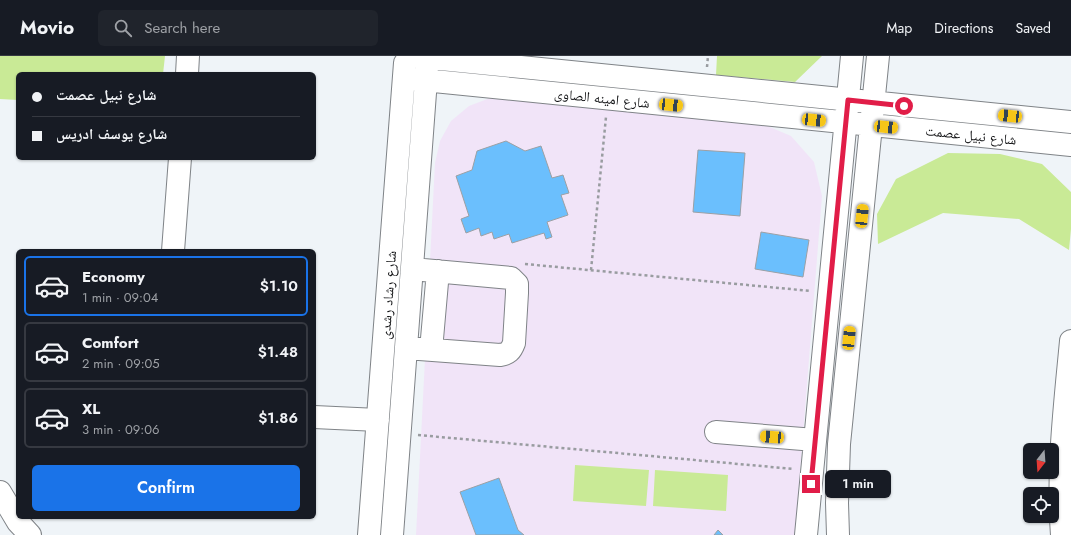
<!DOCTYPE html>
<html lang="en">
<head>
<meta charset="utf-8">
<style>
	body { margin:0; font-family:Jost,"Noto Naskh Arabic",sans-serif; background:#20242c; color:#f1f3f6; height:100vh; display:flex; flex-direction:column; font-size:15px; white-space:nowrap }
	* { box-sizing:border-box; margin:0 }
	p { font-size:13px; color:#9ea1a6 }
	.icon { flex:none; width:22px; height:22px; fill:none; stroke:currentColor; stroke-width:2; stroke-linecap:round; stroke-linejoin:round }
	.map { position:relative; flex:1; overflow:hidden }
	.drawer { position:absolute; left:16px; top:193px; width:300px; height:270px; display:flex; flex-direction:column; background:#171b24; border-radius:6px; box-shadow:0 1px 3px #0004 }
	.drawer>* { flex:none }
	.hud { position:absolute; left:16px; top:16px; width:300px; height:88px; border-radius:6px; box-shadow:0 1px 3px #0004; display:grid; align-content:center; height:88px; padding:0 16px; background:#171b24 }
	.needle { width:26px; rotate:197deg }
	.buttons { position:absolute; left:1023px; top:387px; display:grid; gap:8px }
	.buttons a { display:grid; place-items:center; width:36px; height:36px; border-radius:6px; background:#171b24; box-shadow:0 1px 3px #0004; font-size:20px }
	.end { position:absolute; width:18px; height:18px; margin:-9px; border:5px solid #e11d48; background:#fff; box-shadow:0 0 0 2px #fff }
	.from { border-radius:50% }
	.bubble { position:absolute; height:28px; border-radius:6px; background:#171b24; box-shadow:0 1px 3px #0004; font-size:13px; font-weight:600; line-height:28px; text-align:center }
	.car { position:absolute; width:12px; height:24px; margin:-12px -6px; border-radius:5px; box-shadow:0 0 3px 1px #0007; background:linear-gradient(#f5c518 24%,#345 0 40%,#f5c518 0 76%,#345 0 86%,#f5c518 0) }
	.hud b { display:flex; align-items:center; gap:14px; height:38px; font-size:15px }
	.hud b+b { border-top:1px solid #363941 }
	.hud i { width:10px; height:10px; background:#f1f3f6 }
	ul { padding:7px 0 0; list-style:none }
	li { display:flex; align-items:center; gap:12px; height:60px; margin:0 8px 6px; padding:0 8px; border:2px solid #363941; border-radius:6px }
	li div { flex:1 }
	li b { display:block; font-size:15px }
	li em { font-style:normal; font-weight:600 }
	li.current { border-color:#1a73e8 }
	li>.icon { width:36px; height:36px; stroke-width:1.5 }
	.action { display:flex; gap:8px; margin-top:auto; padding:8px 16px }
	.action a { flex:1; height:46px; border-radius:6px; background:#1a73e8; color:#fff; font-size:16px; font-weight:600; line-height:46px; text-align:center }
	header { display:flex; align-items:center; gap:24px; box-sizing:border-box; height:56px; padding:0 20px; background:#171b24; border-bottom:1px solid #363941 }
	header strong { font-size:19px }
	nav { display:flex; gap:22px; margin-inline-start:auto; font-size:14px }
	.search { width:280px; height:36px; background:#20242c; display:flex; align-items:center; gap:10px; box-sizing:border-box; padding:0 14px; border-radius:6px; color:#9ea1a6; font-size:15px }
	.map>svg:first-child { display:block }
	.commercial { fill:#f1e4f8 }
	.grass { fill:#c9ea96 }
	.building { fill:#6bbffd; stroke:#9ca0a4 }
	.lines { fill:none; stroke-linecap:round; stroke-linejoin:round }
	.minor-casing { stroke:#7f8387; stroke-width:24 }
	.path { stroke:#999ca0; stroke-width:2.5; stroke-dasharray:3 3; stroke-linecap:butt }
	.minor { stroke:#fff; stroke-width:22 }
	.route { stroke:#e11d48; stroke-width:5 }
	.labels { text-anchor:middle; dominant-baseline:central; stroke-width:3; stroke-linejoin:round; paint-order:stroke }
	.street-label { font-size:14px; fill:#111214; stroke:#fff }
</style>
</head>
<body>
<header>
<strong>Movio</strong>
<div class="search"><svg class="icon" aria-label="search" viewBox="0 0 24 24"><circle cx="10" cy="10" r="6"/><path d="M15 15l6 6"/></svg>Search here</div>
<nav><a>Map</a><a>Directions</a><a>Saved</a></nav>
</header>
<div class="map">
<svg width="1071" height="479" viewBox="0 0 1071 479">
	<rect width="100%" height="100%" fill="#eff4f8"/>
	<!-- commercial -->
	<path class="commercial" d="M 490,42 L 758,66 L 791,80 L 814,106 L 822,140 L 795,479 L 416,479 L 435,107 L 440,85 L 451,65 L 469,50 Z"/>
	<!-- grass -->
	<path class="grass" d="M 0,0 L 165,0 L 163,18 L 18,18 L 18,44 L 0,43 Z
		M 717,0 L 822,0 L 795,26 L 716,19 Z
		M 948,97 L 1000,98 L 1042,108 L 1071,136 L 1071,173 L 1069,194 L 1019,163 L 943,157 L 878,188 L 877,158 L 896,123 Z
		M 575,409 L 649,414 L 646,450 L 573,445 Z
		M 655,414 L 728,419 L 726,455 L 653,450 Z"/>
	<!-- building -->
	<path class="building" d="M 506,85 L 525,95 L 541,90 L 552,122 L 563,119 L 569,137 L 561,139 L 568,159 L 547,166 L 552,181 L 546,183 L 544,177 L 512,187 L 509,178 L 494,183 L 492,176 L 481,180 L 479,172 L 466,177 L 461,163 L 469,160 L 456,120 L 472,114 L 477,95 Z
		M 698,94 L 745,97 L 740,160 L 693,156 Z
		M 761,176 L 809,184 L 803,221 L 755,213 Z
		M 499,422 L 518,474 L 524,479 L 476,479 L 460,436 Z
		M 718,474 L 723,479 L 714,479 Z"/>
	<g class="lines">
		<defs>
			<path id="minor" d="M 411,0 L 1071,66
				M 187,18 L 188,0
				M 404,22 L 1071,89
				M 173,195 L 180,102
				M 406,292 L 500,299 C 508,298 511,295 514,287 L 517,237 L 517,228 L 511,222 L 412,213
				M 431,294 L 438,215
				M 314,361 L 378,364
				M 716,376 L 815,384
				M 0,436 L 18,466 L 30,479
				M 369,479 L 405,7
				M 392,479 L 427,10
				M 806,479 L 852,0
				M 838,479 L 837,447 L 839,388 L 878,0
				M 1062,479 C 1057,414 1065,349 1071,285"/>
		</defs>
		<!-- minor casing -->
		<use href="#minor" class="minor-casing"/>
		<!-- path -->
		<path class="path" d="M 707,11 L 708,0
			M 525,208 L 811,235
			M 591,214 L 606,61
			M 418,379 L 794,413"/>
		<!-- minor -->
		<use href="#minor" class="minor"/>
	</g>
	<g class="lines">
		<!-- route -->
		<path class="route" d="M 811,428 L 848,44 L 904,50"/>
	</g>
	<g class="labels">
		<!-- street labels -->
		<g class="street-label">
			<text transform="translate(602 42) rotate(6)">شارع امينه الصاوى</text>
			<text transform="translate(971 79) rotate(6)">شارع نبيل عصمت</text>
			<text transform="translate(388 239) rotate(-86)">شارع رشاد رشدى</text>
		</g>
	</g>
</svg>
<div class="buttons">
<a><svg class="needle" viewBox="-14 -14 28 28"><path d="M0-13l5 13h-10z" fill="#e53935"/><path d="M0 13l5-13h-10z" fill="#9ea1a6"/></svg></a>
<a><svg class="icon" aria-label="locate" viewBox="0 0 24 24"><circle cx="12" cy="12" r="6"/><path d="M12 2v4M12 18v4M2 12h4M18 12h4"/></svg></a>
</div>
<i class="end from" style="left:904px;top:50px"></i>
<i class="end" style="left:811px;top:428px"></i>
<div class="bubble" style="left:825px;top:414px;width:66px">1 min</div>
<i class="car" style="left:671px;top:49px;rotate:96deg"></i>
<i class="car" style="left:1010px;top:60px;rotate:276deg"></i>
<i class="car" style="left:814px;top:64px;rotate:96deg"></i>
<i class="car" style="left:886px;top:71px;rotate:96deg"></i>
<i class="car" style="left:862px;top:160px;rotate:6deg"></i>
<i class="car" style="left:849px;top:282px;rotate:6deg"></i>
<i class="car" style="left:772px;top:381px;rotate:274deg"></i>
<div class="hud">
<b><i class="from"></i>شارع نبيل عصمت</b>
<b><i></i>شارع يوسف ادريس</b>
</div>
<section class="drawer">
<ul>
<li class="current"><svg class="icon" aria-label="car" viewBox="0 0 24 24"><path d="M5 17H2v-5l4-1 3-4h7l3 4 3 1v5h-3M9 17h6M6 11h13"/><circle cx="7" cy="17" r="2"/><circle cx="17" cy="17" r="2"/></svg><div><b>Economy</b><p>1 min · 09:04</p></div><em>$1.10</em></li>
<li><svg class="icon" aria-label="car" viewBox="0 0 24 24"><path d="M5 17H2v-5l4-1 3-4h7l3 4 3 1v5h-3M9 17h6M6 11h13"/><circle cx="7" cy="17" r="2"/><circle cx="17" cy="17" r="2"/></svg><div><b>Comfort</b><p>2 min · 09:05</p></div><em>$1.48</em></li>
<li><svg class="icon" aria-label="car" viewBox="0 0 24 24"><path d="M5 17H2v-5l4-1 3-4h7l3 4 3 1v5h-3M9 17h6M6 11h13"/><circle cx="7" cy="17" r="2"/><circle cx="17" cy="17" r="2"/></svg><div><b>XL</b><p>3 min · 09:06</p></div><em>$1.86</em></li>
</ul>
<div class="action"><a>Confirm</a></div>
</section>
</div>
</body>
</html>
